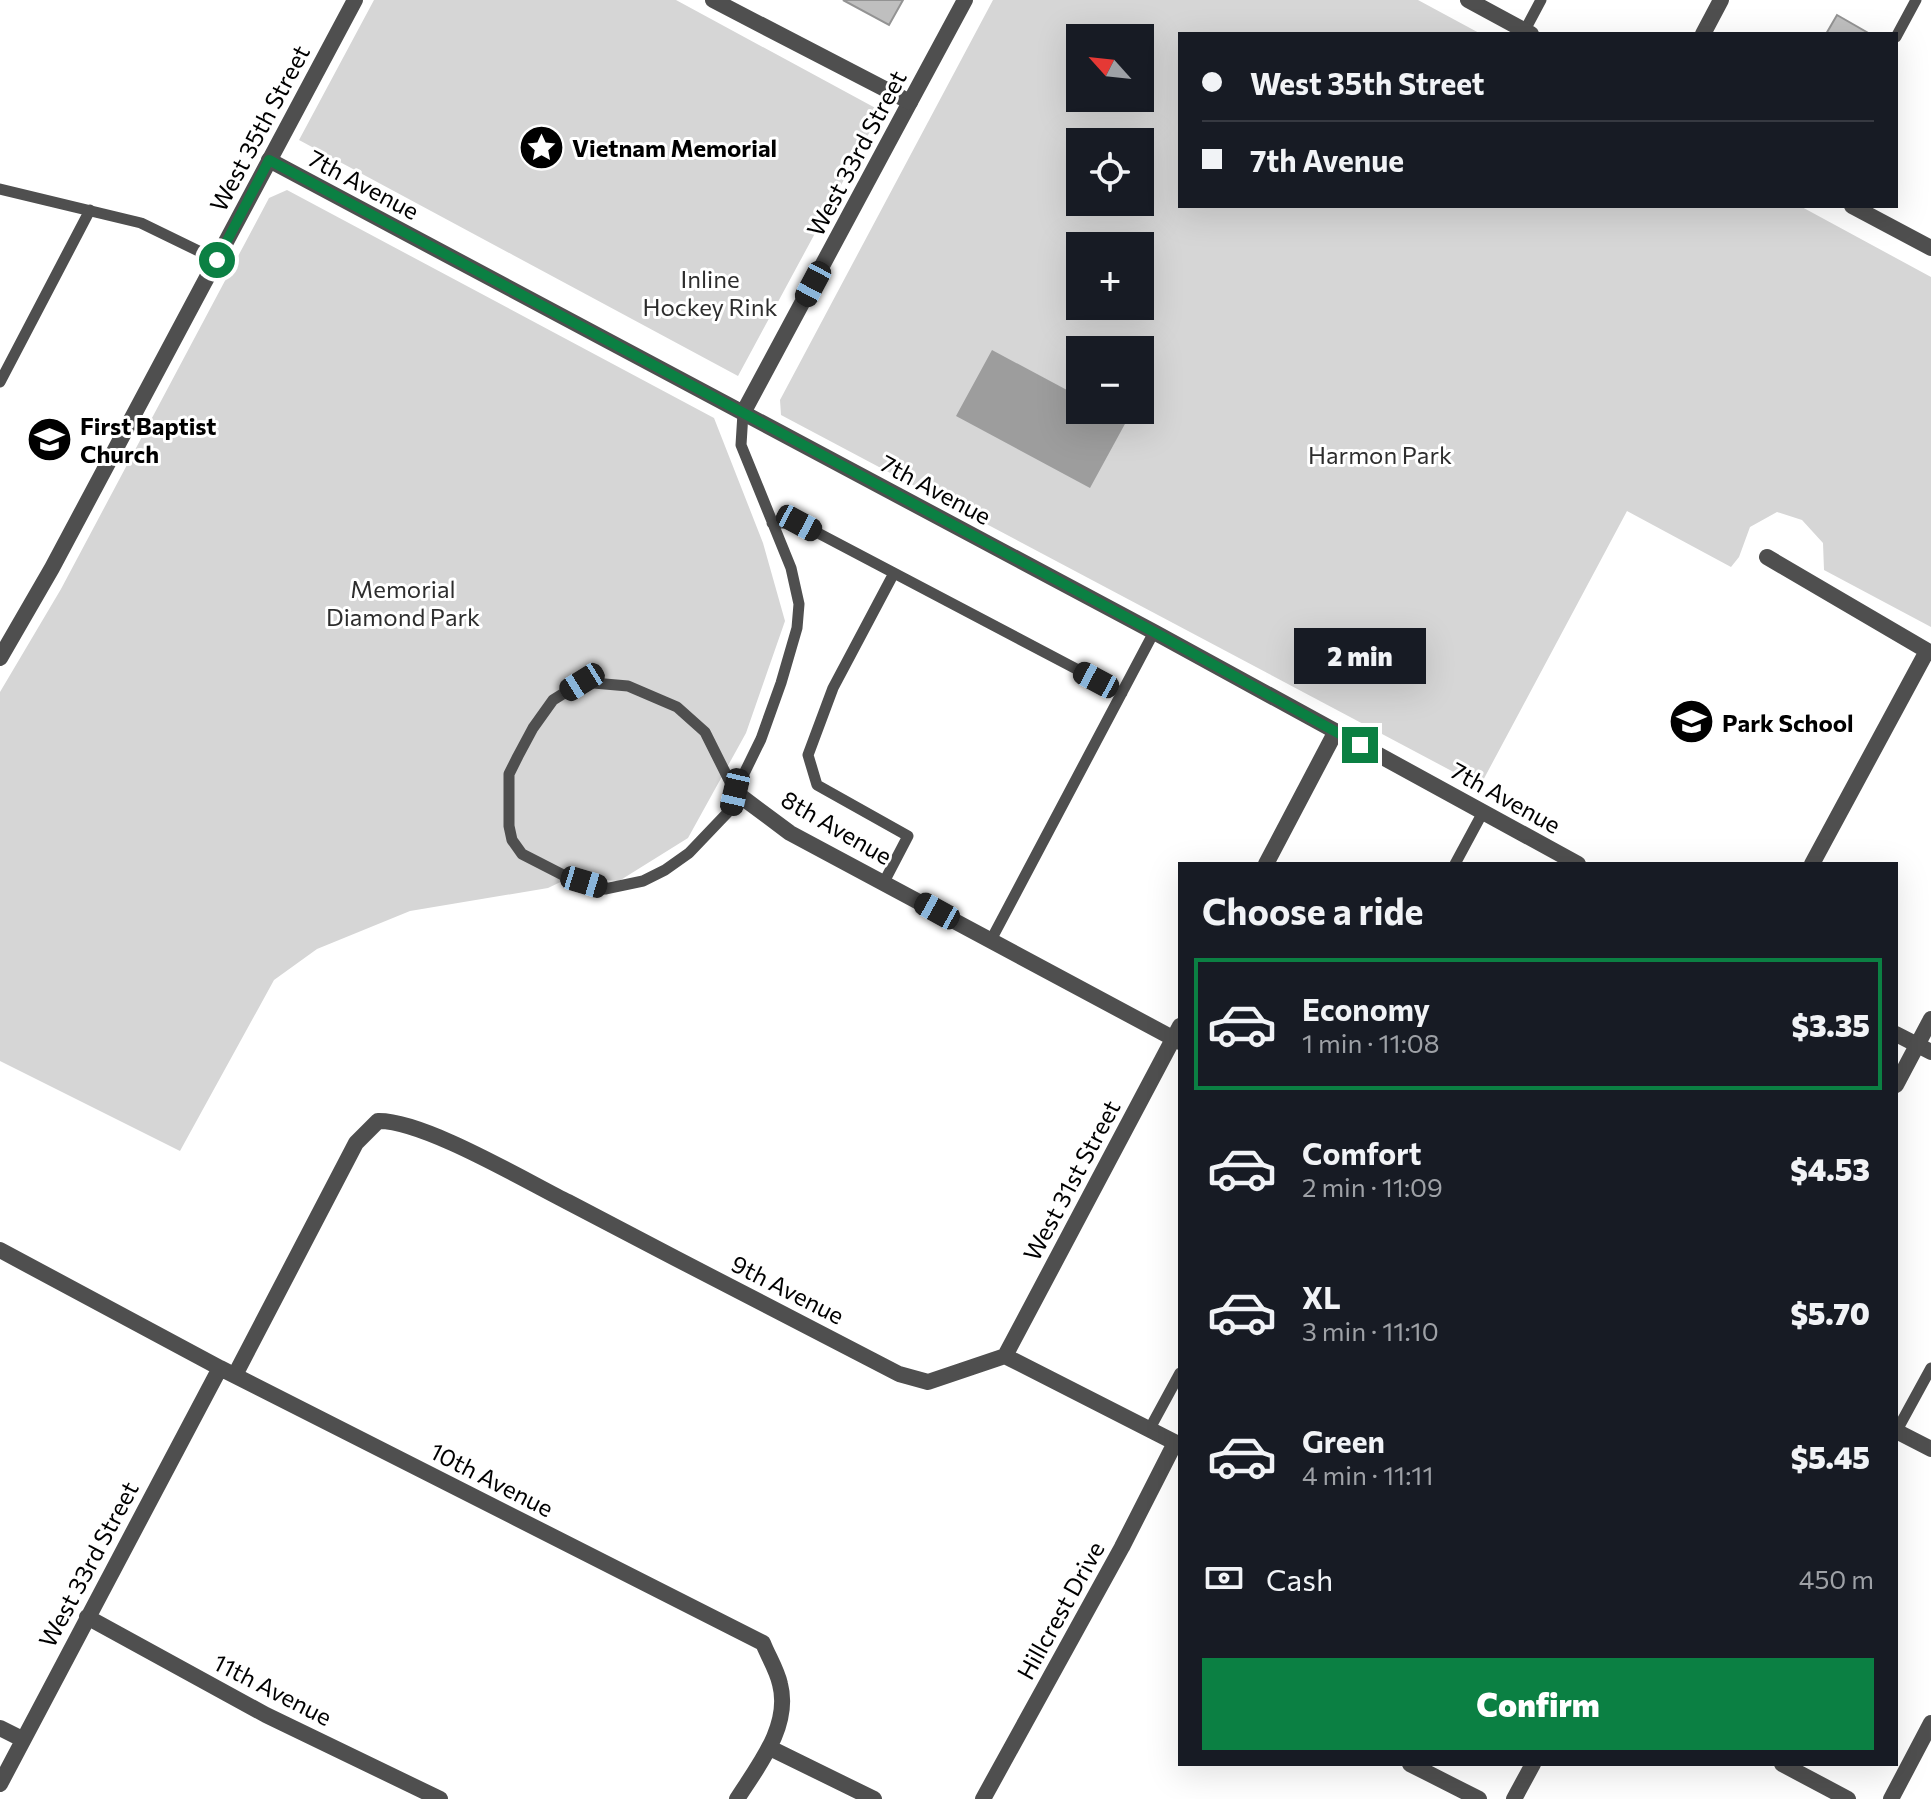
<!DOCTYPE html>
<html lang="en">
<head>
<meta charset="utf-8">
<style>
	body { margin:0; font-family:Commissioner,sans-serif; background:#242831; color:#f1f3f6; height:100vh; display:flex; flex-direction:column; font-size:30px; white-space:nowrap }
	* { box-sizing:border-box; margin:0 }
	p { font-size:26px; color:#9ea1a6 }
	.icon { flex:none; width:44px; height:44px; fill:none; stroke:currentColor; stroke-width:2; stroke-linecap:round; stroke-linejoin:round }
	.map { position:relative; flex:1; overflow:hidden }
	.details { position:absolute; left:1178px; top:862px; width:720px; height:904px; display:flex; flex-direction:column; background:#171b24; border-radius:0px; box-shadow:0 8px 32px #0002 }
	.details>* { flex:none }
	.guide { position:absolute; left:1178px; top:32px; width:720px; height:176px; border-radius:0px; box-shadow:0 8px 32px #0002; display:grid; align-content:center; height:176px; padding:0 24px; background:#171b24 }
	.needle { width:52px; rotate:297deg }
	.buttons { position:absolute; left:1066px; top:24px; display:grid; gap:16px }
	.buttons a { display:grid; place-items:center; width:88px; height:88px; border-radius:0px; background:#171b24; box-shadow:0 8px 32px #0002; font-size:40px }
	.end { position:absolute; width:36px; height:36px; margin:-18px; border:10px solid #0b8043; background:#fff; box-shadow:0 0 0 4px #fff }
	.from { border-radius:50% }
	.bubble { position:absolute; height:56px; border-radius:0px; background:#171b24; box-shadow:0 8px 32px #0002; font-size:26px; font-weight:800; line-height:56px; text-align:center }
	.car { position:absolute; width:24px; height:48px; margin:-24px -12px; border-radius:10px; box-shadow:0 0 6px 2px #0007; background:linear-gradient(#222 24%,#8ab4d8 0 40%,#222 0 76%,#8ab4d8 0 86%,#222 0) }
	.guide b { display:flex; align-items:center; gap:28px; height:76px; font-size:30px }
	.guide b+b { border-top:2px solid #363941 }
	.guide i { width:20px; height:20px; background:#f1f3f6 }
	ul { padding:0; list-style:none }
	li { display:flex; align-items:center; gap:24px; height:132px; margin:0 16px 12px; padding:0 8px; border:4px solid transparent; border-radius:0px }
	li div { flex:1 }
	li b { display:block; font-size:30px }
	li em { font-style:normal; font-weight:800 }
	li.selected { border-color:#0b8043 }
	li>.icon { width:72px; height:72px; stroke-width:1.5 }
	h2 { padding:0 24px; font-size:36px; line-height:96px }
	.pay { display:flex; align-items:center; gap:20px; height:88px; padding:0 24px; font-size:30px }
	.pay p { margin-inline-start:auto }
	.primary-button { display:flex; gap:16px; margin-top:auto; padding:16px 24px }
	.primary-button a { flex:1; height:92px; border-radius:0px; background:#0b8043; color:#fff; font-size:32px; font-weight:800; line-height:92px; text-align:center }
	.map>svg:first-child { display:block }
	.green { fill:#d6d6d6; fill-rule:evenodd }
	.water { fill:#9d9d9d }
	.building { fill:#bfbfbf; stroke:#939393; stroke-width:2 }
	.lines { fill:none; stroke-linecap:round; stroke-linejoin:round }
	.service { stroke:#4f4f4f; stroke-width:11 }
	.minor { stroke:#4f4f4f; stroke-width:16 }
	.tertiary { stroke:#4f4f4f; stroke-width:16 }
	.route { stroke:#0b8043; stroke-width:10 }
	.labels { text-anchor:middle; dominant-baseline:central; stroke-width:6; stroke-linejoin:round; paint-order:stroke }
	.street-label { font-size:24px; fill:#000; stroke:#fff }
	.poi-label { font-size:24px; font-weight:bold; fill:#000; stroke:#fff; text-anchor:start }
	.park-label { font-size:24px; fill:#2d2d2d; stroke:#fff }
</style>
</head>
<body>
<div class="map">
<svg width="1931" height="1799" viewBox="0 0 1931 1799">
	<rect width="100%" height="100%" fill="#fff"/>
	<!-- green -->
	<path class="green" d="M 374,0 L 676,0 L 881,111 L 738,376 L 299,140 Z
		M 993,0 L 1418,0 L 1481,34 L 1180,34 L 1180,206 L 1800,206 L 1931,277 L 1931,627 L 1824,570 L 1823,543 L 1802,520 L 1777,512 L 1750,527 L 1739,557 L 1731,567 L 1627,511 L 1480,786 L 781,415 L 780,400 ZM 1080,38 L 1140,38 L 1140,98 L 1080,98 ZM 1080,142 L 1140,142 L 1140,202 L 1080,202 ZM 1080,246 L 1140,246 L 1140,306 L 1080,306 ZM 1080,350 L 1140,350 L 1140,410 L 1080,410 Z
		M 287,190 L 714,418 L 763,543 L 785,621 L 746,733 L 688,838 L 619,881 L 569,878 L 548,888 L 410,911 L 317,949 L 274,980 L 180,1151 L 0,1061 L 0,692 L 61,589 L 269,198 Z"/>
	<!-- water -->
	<path class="water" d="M 992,350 L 1080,397 L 1080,410 L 1104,410 L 1126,422 L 1090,488 L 956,416 Z"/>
	<!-- building -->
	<path class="building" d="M 843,0 L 903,0 L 889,25 Z
		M 1837,15 L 1870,34 L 1826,34 Z"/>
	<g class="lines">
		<!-- service -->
		<path class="service" d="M 1525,30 L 1541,0
			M 1896,37 L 1916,0
			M 0,189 L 141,223 L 217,260
			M 0,382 L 90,210
			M 772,523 L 799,523 L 1122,693
			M 735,792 L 705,732 L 677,707 L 628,686 L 582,682 L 553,700 L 533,728 L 518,756 L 509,774 L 509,826 L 512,840 L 522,854 L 563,875 L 605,889 L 643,881 L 665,870 L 689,853 L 731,809 L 735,792 L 761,739 L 781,683 L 797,628 L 799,604 L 791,568 L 741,445 L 743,413
			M 1455,864 L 1483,812
			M 884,882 L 908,836 L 817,785 L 808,755 L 833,688 L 894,573
			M 991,940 L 1154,632
			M 1149,1430 L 1180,1373
			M 1896,1432 L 1931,1368"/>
		<!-- minor -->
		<path class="minor" d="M 1703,34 L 1721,0
			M 269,160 L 1154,632 L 1578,864
			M 743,413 L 910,102
			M 1767,557 L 1931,653
			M 735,792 L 790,833 L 1180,1042
			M 1266,864 L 1336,731
			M 1812,864 L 1927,651
			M 1896,1034 L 1931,1052
			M 0,1250 L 220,1368 L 763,1643 C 768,1656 777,1670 780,1684 C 791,1726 758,1766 737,1799
			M 1005,1356 L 1180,1026
			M 235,1375 L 356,1143 L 378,1121 C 423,1120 524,1180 568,1202 C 678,1260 789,1317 899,1374 L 928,1382 L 1005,1356 L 1180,1445
			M 87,1617 L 266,1715 L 440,1799
			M 0,1728 L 22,1739
			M 770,1748 L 874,1799
			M 1410,1764 L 1479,1799
			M 1782,1764 L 1848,1799
			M 0,1784 L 220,1368
			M 983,1799 L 1122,1547 L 1175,1443
			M 1891,1799 L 1931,1723"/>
		<!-- tertiary -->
		<path class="tertiary" d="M 713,0 L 910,102 L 965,0
			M 1468,0 L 1531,34
			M 1852,206 L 1931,248
			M 0,658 L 52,568 L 355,0
			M 1896,1085 L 1931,1019
			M 1896,1431 L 1931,1449
			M 1514,1799 L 1533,1764"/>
	</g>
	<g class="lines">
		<!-- route -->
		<path class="route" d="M 217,260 L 269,160 L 1154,632 L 1360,745"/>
	</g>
	<!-- icons -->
	<defs>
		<symbol id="sight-disc" viewBox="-11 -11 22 22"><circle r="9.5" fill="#000" stroke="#fff"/><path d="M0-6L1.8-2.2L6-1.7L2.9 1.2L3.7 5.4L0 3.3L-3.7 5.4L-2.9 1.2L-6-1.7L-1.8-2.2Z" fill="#fff"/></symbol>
		<symbol id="school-disc" viewBox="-11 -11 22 22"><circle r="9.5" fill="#000" stroke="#fff"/><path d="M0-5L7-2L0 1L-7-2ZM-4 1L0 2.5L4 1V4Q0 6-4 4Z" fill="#fff"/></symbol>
	</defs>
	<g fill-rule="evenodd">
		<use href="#sight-disc" x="516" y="122" width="51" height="51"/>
		<use href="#school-disc" x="24" y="414" width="51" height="51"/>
		<use href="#school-disc" x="1666" y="696" width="51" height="51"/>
	</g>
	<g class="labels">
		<!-- street labels -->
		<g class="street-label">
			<text transform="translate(259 128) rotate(-62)">West 35th Street</text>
			<text transform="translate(856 153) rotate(-62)">West 33rd Street</text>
			<text transform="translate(364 184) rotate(28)">7th Avenue</text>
			<text transform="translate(936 489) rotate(28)">7th Avenue</text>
			<text transform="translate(1506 797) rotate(29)">7th Avenue</text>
			<text transform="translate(837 827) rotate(30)">8th Avenue</text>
			<text transform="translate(1071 1180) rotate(-62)">West 31st Street</text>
			<text transform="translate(788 1289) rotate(27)">9th Avenue</text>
			<text transform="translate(492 1479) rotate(27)">10th Avenue</text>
			<text transform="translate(88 1564) rotate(-62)">West 33rd Street</text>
			<text transform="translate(1060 1610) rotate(-61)">Hillcrest Drive</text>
			<text transform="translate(273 1689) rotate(27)">11th Avenue</text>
		</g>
		<!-- poi labels -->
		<g class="poi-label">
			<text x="572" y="147">Vietnam Memorial</text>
			<text x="80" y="425">First Baptist<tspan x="80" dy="28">Church</tspan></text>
			<text x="1722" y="722">Park School</text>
		</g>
		<!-- park labels -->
		<g class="park-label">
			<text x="710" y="278">Inline<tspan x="710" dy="28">Hockey Rink</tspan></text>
			<text x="1380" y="454">Harmon Park</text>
			<text x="403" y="588">Memorial<tspan x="403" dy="28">Diamond Park</tspan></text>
		</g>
	</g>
</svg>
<div class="buttons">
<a><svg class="needle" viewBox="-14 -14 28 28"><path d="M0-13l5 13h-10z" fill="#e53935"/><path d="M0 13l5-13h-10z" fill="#9ea1a6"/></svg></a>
<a><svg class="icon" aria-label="locate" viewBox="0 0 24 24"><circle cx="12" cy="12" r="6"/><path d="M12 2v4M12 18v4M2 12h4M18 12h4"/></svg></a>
<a>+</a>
<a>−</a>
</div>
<i class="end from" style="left:217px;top:260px"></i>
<i class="end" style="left:1360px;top:745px"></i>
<div class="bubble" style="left:1294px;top:628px;width:132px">2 min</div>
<i class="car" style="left:813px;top:284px;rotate:208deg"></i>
<i class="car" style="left:799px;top:523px;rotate:118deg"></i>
<i class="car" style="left:1096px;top:680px;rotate:298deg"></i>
<i class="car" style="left:582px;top:682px;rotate:238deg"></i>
<i class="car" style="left:735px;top:792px;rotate:193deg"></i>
<i class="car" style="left:584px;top:882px;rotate:107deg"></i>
<i class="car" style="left:937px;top:911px;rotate:299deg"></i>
<div class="guide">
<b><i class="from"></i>West 35th Street</b>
<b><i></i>7th Avenue</b>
</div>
<section class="details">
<h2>Choose a ride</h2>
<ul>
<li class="selected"><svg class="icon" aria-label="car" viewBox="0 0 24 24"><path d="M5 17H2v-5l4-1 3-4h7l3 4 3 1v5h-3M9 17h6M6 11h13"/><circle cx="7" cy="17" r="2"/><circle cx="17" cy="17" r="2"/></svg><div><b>Economy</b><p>1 min · 11:08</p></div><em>$3.35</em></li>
<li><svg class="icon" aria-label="car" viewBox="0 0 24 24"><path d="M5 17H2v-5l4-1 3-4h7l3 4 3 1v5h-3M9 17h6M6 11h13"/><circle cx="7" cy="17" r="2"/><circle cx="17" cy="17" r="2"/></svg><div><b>Comfort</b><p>2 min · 11:09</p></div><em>$4.53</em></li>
<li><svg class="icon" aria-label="car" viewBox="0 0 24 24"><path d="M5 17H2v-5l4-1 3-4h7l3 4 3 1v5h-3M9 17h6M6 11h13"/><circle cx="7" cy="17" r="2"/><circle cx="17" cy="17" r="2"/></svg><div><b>XL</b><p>3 min · 11:10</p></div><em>$5.70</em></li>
<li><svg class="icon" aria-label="car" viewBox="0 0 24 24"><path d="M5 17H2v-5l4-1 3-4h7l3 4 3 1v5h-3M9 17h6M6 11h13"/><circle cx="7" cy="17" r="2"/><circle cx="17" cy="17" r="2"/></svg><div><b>Green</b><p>4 min · 11:11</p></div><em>$5.45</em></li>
</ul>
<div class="pay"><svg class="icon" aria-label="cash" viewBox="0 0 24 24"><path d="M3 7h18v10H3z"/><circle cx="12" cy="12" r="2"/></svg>Cash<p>450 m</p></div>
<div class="primary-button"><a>Confirm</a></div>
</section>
</div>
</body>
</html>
